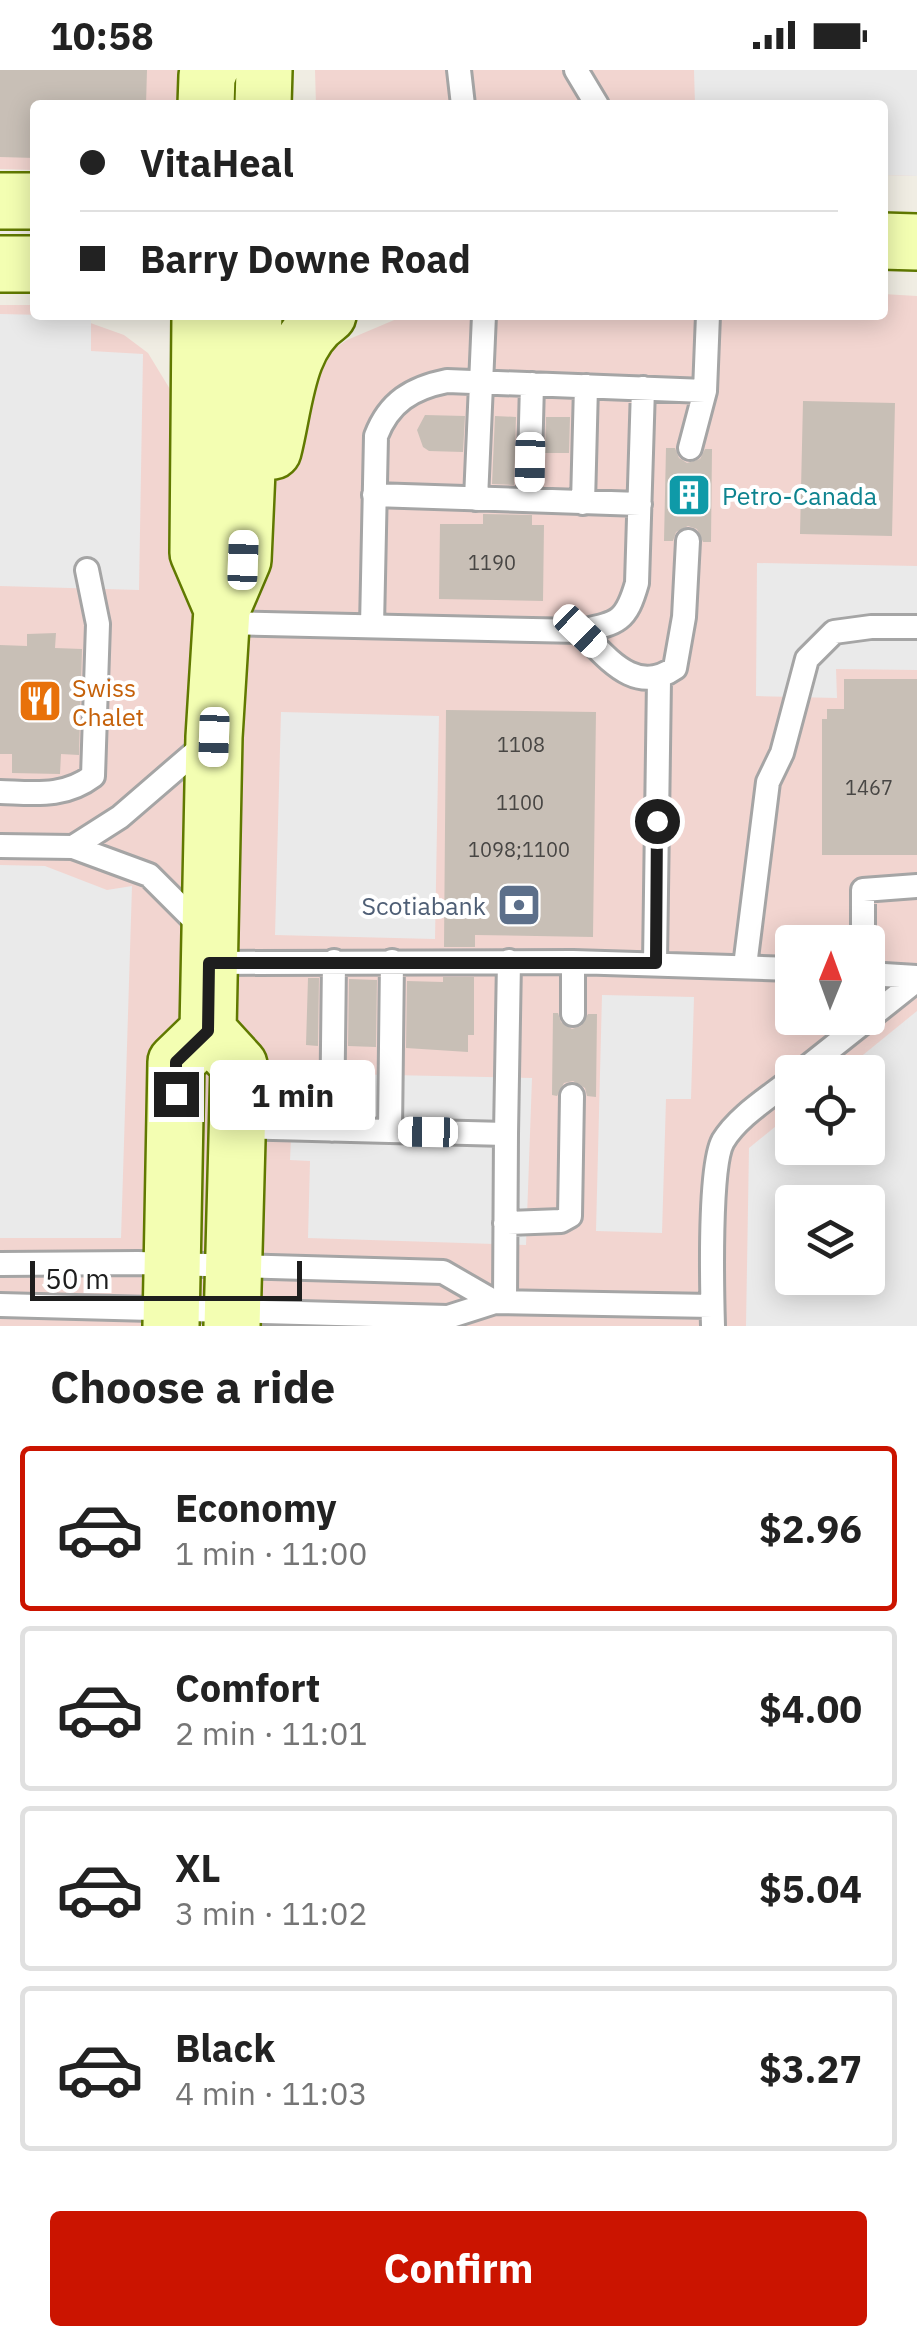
<!DOCTYPE html>
<html lang="en">
<head>
<meta charset="utf-8">
<style>
	body { margin:0; font-family:"IBM Plex Sans",sans-serif; background:#f2f2f2; color:#222; height:100vh; display:flex; flex-direction:column; font-size:38px; white-space:nowrap }
	* { box-sizing:border-box; margin:0 }
	p { font-size:32px; color:#767676 }
	.icon { flex:none; width:55px; height:55px; fill:none; stroke:currentColor; stroke-width:2; stroke-linecap:round; stroke-linejoin:round }
	.map { position:relative; height:1256px; overflow:hidden }
	.sheet { display:flex; flex-direction:column; background:#fff; flex:1 }
	.sheet>* { flex:none }
	.guide { position:absolute; left:30px; top:30px; width:858px; height:220px; border-radius:10px; box-shadow:0 5px 25px #0003; display:grid; align-content:center; height:220px; padding:0 50px; background:#fff }
	.needle { width:65px; rotate:1deg }
	.buttons { position:absolute; left:775px; top:855px; display:grid; gap:20px }
	.buttons a { display:grid; place-items:center; width:110px; height:110px; border-radius:10px; background:#fff; box-shadow:0 5px 25px #0003; font-size:50px }
	.scale { position:absolute; left:30px; bottom:25px; width:272px; box-sizing:border-box; padding-left:10px; border:5px solid #1e1e1e; border-top:0; font-size:28px; line-height:35px; white-space:nowrap; color:#1e1e1e; -webkit-text-stroke:8px #fff; paint-order:stroke }
	.end { position:absolute; width:45px; height:45px; margin:-22px; border:12px solid #1e1e1e; background:#fff; box-shadow:0 0 0 5px #fff }
	.from { border-radius:50% }
	.bubble { position:absolute; height:70px; border-radius:10px; background:#fff; box-shadow:0 5px 25px #0003; font-size:32px; font-weight:700; line-height:70px; text-align:center }
	.car { position:absolute; width:30px; height:60px; margin:-30px -15px; border-radius:12px; box-shadow:0 0 8px 2px #0007; background:linear-gradient(#fff 24%,#345 0 40%,#fff 0 76%,#345 0 86%,#fff 0) }
	.guide b { display:flex; align-items:center; gap:35px; height:95px; font-size:38px }
	.guide b+b { border-top:2px solid #e0e0e0 }
	.guide i { width:25px; height:25px; background:#222 }
	ul { padding:0; list-style:none }
	li { display:flex; align-items:center; gap:30px; height:165px; margin:0 20px 15px; padding:0 30px; border:5px solid #e0e0e0; border-radius:10px }
	li div { flex:1 }
	li b { display:block; font-size:38px }
	li em { font-style:normal; font-weight:700 }
	li.selected { border-color:#cb1400 }
	li>.icon { width:90px; height:90px; stroke-width:1.5 }
	h2 { padding:0 50px; font-size:45px; line-height:120px }
	.button { display:flex; gap:20px; margin-top:auto; padding:20px 50px }
	.button a { flex:1; height:115px; border-radius:10px; background:#cb1400; color:#fff; font-size:40px; font-weight:700; line-height:115px; text-align:center }
	.status { display:flex; justify-content:space-between; align-items:center; height:70px; padding:0 50px; background:#fff; direction:ltr }
	.status svg { height:28px; fill:currentColor }
	.map>svg:first-child { display:block }
	.commercial { fill:#f2d5d0; fill-rule:evenodd }
	.parking { fill:#eaeaea; fill-rule:evenodd }
	.building { fill:#c8bfb6 }
	.lines { fill:none; stroke-linecap:round; stroke-linejoin:round }
	.service-casing { stroke:#a5a5a5; stroke-width:28 }
	.secondary-casing { stroke:#607900; stroke-width:60 }
	.service { stroke:#fff; stroke-width:22 }
	.secondary { stroke:#f3feb2; stroke-width:55 }
	.route { stroke:#1e1e1e; stroke-width:12 }
	.labels { text-anchor:middle; dominant-baseline:central; stroke-width:8; stroke-linejoin:round; paint-order:stroke }
	.number-label { font-size:20px; fill:#484644 }
	.culture-label { font-size:25px; fill:#0d838f; stroke:#fff; text-anchor:start }
	.food-label { font-size:25px; fill:#c56008; stroke:#fff; text-anchor:start }
	.service-label { font-size:25px; fill:#4e5e75; stroke:#fff; text-anchor:end }
</style>
</head>
<body>
<div class="status"><b>10:58</b><svg viewBox="0 0 49 12"><path d="M0 12V9h3v3zM5 12V6h3v6zM10 12V3h3v9zM15 12V0h3v12zM26 1h20v11H26zM47 4h2v5h-2z"/></svg></div>
<div class="map">
<svg width="917" height="1256" viewBox="0 0 917 1256">
	<rect width="100%" height="100%" fill="#f0ede3"/>
	<!-- commercial -->
	<path class="commercial" d="M 0,0 L 199,0 L 197,35 L 35,35 L 35,100 L 0,99 Z
		M 315,0 L 917,0 L 917,106 L 883,105 L 882,35 L 316,35 Z
		M 883,224 L 917,226 L 917,1256 L 0,1256 L 0,235 L 35,235 L 35,245 L 68,245 L 124,265 L 148,283 L 196,362 L 281,377 L 313,293 L 347,270 L 406,245 L 882,245 ZM 792,872 L 868,872 L 868,948 L 792,948 ZM 792,1002 L 868,1002 L 868,1078 L 792,1078 ZM 792,1132 L 868,1132 L 868,1208 L 792,1208 Z"/>
	<!-- parking -->
	<path class="parking" d="M 694,0 L 917,0 L 917,106 L 883,105 L 882,35 L 695,35 Z
		M 0,244 L 91,246 L 91,281 L 143,284 L 139,520 L 0,516 Z
		M 757,493 L 917,496 L 917,600 L 836,599 L 837,628 L 756,626 Z
		M 281,642 L 439,646 L 435,869 L 275,865 Z
		M 0,795 L 45,796 L 107,820 L 132,816 L 121,1168 L 0,1168 Z
		M 602,925 L 694,927 L 691,1029 L 666,1029 L 662,1163 L 596,1161 Z
		M 917,941 L 917,1256 L 746,1256 L 749,1078 L 792,1043 L 792,1078 L 868,1078 L 868,1002 L 842,1002 ZM 868,1132 L 868,1208 L 792,1208 L 792,1132 Z
		M 294,1003 L 532,1008 L 526,1175 L 308,1168 L 310,1091 L 290,1090 Z"/>
	<!-- building -->
	<path class="building" d="M 0,0 L 147,0 L 146,35 L 35,35 L 35,88 L 0,87 Z
		M 803,331 L 895,333 L 892,466 L 800,464 Z
		M 425,345 L 465,346 L 463,382 L 429,381 L 423,377 L 417,360 Z
		M 495,346 L 516,347 L 514,415 L 492,414 Z
		M 546,347 L 570,347 L 569,383 L 545,383 Z
		M 666,378 L 675,378 L 679,388 L 687,393 L 700,389 L 705,379 L 712,379 L 711,472 L 703,472 L 697,459 L 688,456 L 676,462 L 673,471 L 664,471 Z
		M 483,444 L 532,445 L 532,455 L 544,455 L 543,531 L 439,529 L 440,454 L 483,454 Z
		M 56,563 L 55,578 L 82,579 L 79,685 L 61,684 L 60,704 L 12,703 L 12,684 L 0,684 L 0,575 L 27,576 L 27,564 Z
		M 844,609 L 917,609 L 917,785 L 822,785 L 822,649 L 827,649 L 827,639 L 844,639 Z
		M 446,640 L 596,642 L 593,867 L 475,865 L 475,877 L 444,877 Z
		M 443,907 L 474,907 L 474,965 L 468,965 L 468,982 L 406,978 L 407,911 L 443,912 Z
		M 308,908 L 319,908 L 318,976 L 306,975 Z
		M 349,909 L 377,910 L 376,977 L 348,976 Z
		M 553,943 L 558,943 L 561,952 L 572,959 L 581,956 L 588,944 L 597,944 L 596,1027 L 587,1026 L 585,1018 L 573,1011 L 564,1013 L 557,1026 L 552,1025 Z"/>
	<g class="lines">
		<defs>
			<path id="service" d="M 459,0 L 463,35
				M 576,0 L 597,35
				M 690,378 L 705,321
				M 374,425 L 640,434
				M 476,429 L 484,245
				M 529,430 L 532,314
				M 583,433 L 586,316
				M 221,553 L 580,561 C 618,553 626,552 637,513 L 643,318
				M 372,556 L 376,366 C 389,332 412,318 447,311 L 705,321 L 708,245
				M 580,561 C 608,588 635,626 675,598 L 684,547 L 688,471
				M 0,722 C 34,723 64,728 93,706 L 98,554 L 87,500
				M 0,776 L 73,777 L 149,805 L 204,860
				M 73,777 L 120,747 L 207,672
				M 863,872 L 863,820 L 917,816
				M 209,893 L 573,892 L 792,899
				M 655,893 L 659,609
				M 745,896 L 768,712 L 782,683 L 807,589 L 834,562 L 871,557 L 917,557
				M 868,904 L 917,907
				M 573,944 L 573,892
				M 801,1002 L 917,910
				M 237,1057 L 506,1064 L 505,1232
				M 332,1060 L 334,891
				M 390,1061 L 392,891
				M 506,1064 L 509,891
				M 505,1153 L 561,1151 L 570,1146 L 572,1026
				M 0,1194 L 138,1193 L 443,1202 L 495,1232
				M 0,1235 L 448,1247 L 495,1232 L 712,1236
				M 713,1256 C 712,1221 709,1096 723,1071 C 738,1046 770,1027 792,1009"/>
			<path id="secondary" d="M 206,35 L 207,6 L 210,0
				M 263,35 L 264,0
				M 0,131 L 35,131
				M 882,171 L 917,172
				M 0,194 L 35,194
				M 200,245 L 198,483 L 222,539
				M 273,381 C 285,335 286,273 328,245
				M 171,1256 L 176,992 L 208,961
				M 232,1256 L 239,995 L 208,961 L 214,667 L 222,539 L 243,490 L 254,245"/>
		</defs>
		<!-- service casing -->
		<use href="#service" class="service-casing"/>
		<!-- secondary casing -->
		<use href="#secondary" class="secondary-casing"/>
		<!-- service -->
		<use href="#service" class="service"/>
		<!-- secondary -->
		<use href="#secondary" class="secondary"/>
	</g>
	<g class="lines">
		<!-- route -->
		<path class="route" d="M 176,1024 L 176,992 L 208,961 L 209,893 L 656,893 L 657,751"/>
	</g>
	<!-- icons -->
	<defs>
		<symbol id="building-square" viewBox="-11 -11 22 22"><rect x="-9" y="-9" width="18" height="18" rx="4" fill="#0f9aa8" stroke="#fff"/><path d="M-4-6H4V6H1V3H-1V6H-4ZM-2.5-4.3h1.7v1.8h-1.7ZM.8-4.3h1.7v1.8H.8ZM-2.5-1h1.7V.8h-1.7ZM.8-1h1.7V.8H.8Z" fill="#fff"/></symbol>
		<symbol id="restaurant-square" viewBox="-11 -11 22 22"><rect x="-9" y="-9" width="18" height="18" rx="4" fill="#e8710a" stroke="#fff"/><path d="M-5-6h1v4h1v-4h1v4h1v-4h1v5L-1.5 .5V6h-2V.5L-5-1ZM5-6V6H3V1.5H1.5Q1.5-4 5-6Z" fill="#fff"/></symbol>
		<symbol id="bank-square" viewBox="-11 -11 22 22"><rect x="-9" y="-9" width="18" height="18" rx="4" fill="#5c6f8a" stroke="#fff"/><path d="M-6-4H6V4H-6ZM0-2.3a2.3 2.3 0 1 0 0 4.6a2.3 2.3 0 1 0 0-4.6Z" fill="#fff"/></symbol>
	</defs>
	<g fill-rule="evenodd">
		<use href="#building-square" x="664" y="400" width="50" height="50"/>
		<use href="#restaurant-square" x="15" y="606" width="50" height="50"/>
		<use href="#bank-square" x="494" y="810" width="50" height="50"/>
	</g>
	<g class="labels">
		<!-- number labels -->
		<g class="number-label">
			<text x="492" y="492">1190</text>
			<text x="521" y="674">1108</text>
			<text x="869" y="717">1467</text>
			<text x="520" y="732">1100</text>
			<text x="519" y="779">1098;1100</text>
		</g>
		<!-- culture labels -->
		<g class="culture-label">
			<text x="722" y="425">Petro-Canada</text>
		</g>
		<!-- food labels -->
		<g class="food-label">
			<text x="72" y="617">Swiss<tspan x="72" dy="29">Chalet</tspan></text>
		</g>
		<!-- service labels -->
		<g class="service-label">
			<text x="486" y="835">Scotiabank</text>
		</g>
	</g>
</svg>
<div class="buttons">
<a><svg class="needle" viewBox="-14 -14 28 28"><path d="M0-13l5 13h-10z" fill="#e53935"/><path d="M0 13l5-13h-10z" fill="#767676"/></svg></a>
<a><svg class="icon" aria-label="locate" viewBox="0 0 24 24"><circle cx="12" cy="12" r="6"/><path d="M12 2v4M12 18v4M2 12h4M18 12h4"/></svg></a>
<a><svg class="icon" aria-label="layers" viewBox="0 0 24 24"><path d="M12 4l9 5-9 5-9-5zM3 14l9 5 9-5"/></svg></a>
</div>
<div class="scale">50 m</div>
<i class="end from" style="left:657px;top:751px"></i>
<i class="end" style="left:176px;top:1024px"></i>
<div class="bubble" style="left:210px;top:990px;width:165px">1 min</div>
<i class="car" style="left:530px;top:392px;rotate:181deg"></i>
<i class="car" style="left:243px;top:490px;rotate:2deg"></i>
<i class="car" style="left:580px;top:561px;rotate:134deg"></i>
<i class="car" style="left:214px;top:667px;rotate:182deg"></i>
<i class="car" style="left:428px;top:1062px;rotate:271deg"></i>
<div class="guide">
<b><i class="from"></i>VitaHeal</b>
<b><i></i>Barry Downe Road</b>
</div>
</div>
<section class="sheet">
<h2>Choose a ride</h2>
<ul>
<li class="selected"><svg class="icon" aria-label="car" viewBox="0 0 24 24"><path d="M5 17H2v-5l4-1 3-4h7l3 4 3 1v5h-3M9 17h6M6 11h13"/><circle cx="7" cy="17" r="2"/><circle cx="17" cy="17" r="2"/></svg><div><b>Economy</b><p>1 min · 11:00</p></div><em>$2.96</em></li>
<li><svg class="icon" aria-label="car" viewBox="0 0 24 24"><path d="M5 17H2v-5l4-1 3-4h7l3 4 3 1v5h-3M9 17h6M6 11h13"/><circle cx="7" cy="17" r="2"/><circle cx="17" cy="17" r="2"/></svg><div><b>Comfort</b><p>2 min · 11:01</p></div><em>$4.00</em></li>
<li><svg class="icon" aria-label="car" viewBox="0 0 24 24"><path d="M5 17H2v-5l4-1 3-4h7l3 4 3 1v5h-3M9 17h6M6 11h13"/><circle cx="7" cy="17" r="2"/><circle cx="17" cy="17" r="2"/></svg><div><b>XL</b><p>3 min · 11:02</p></div><em>$5.04</em></li>
<li><svg class="icon" aria-label="car" viewBox="0 0 24 24"><path d="M5 17H2v-5l4-1 3-4h7l3 4 3 1v5h-3M9 17h6M6 11h13"/><circle cx="7" cy="17" r="2"/><circle cx="17" cy="17" r="2"/></svg><div><b>Black</b><p>4 min · 11:03</p></div><em>$3.27</em></li>
</ul>
<div class="button"><a>Confirm</a></div>
</section>
</body>
</html>
